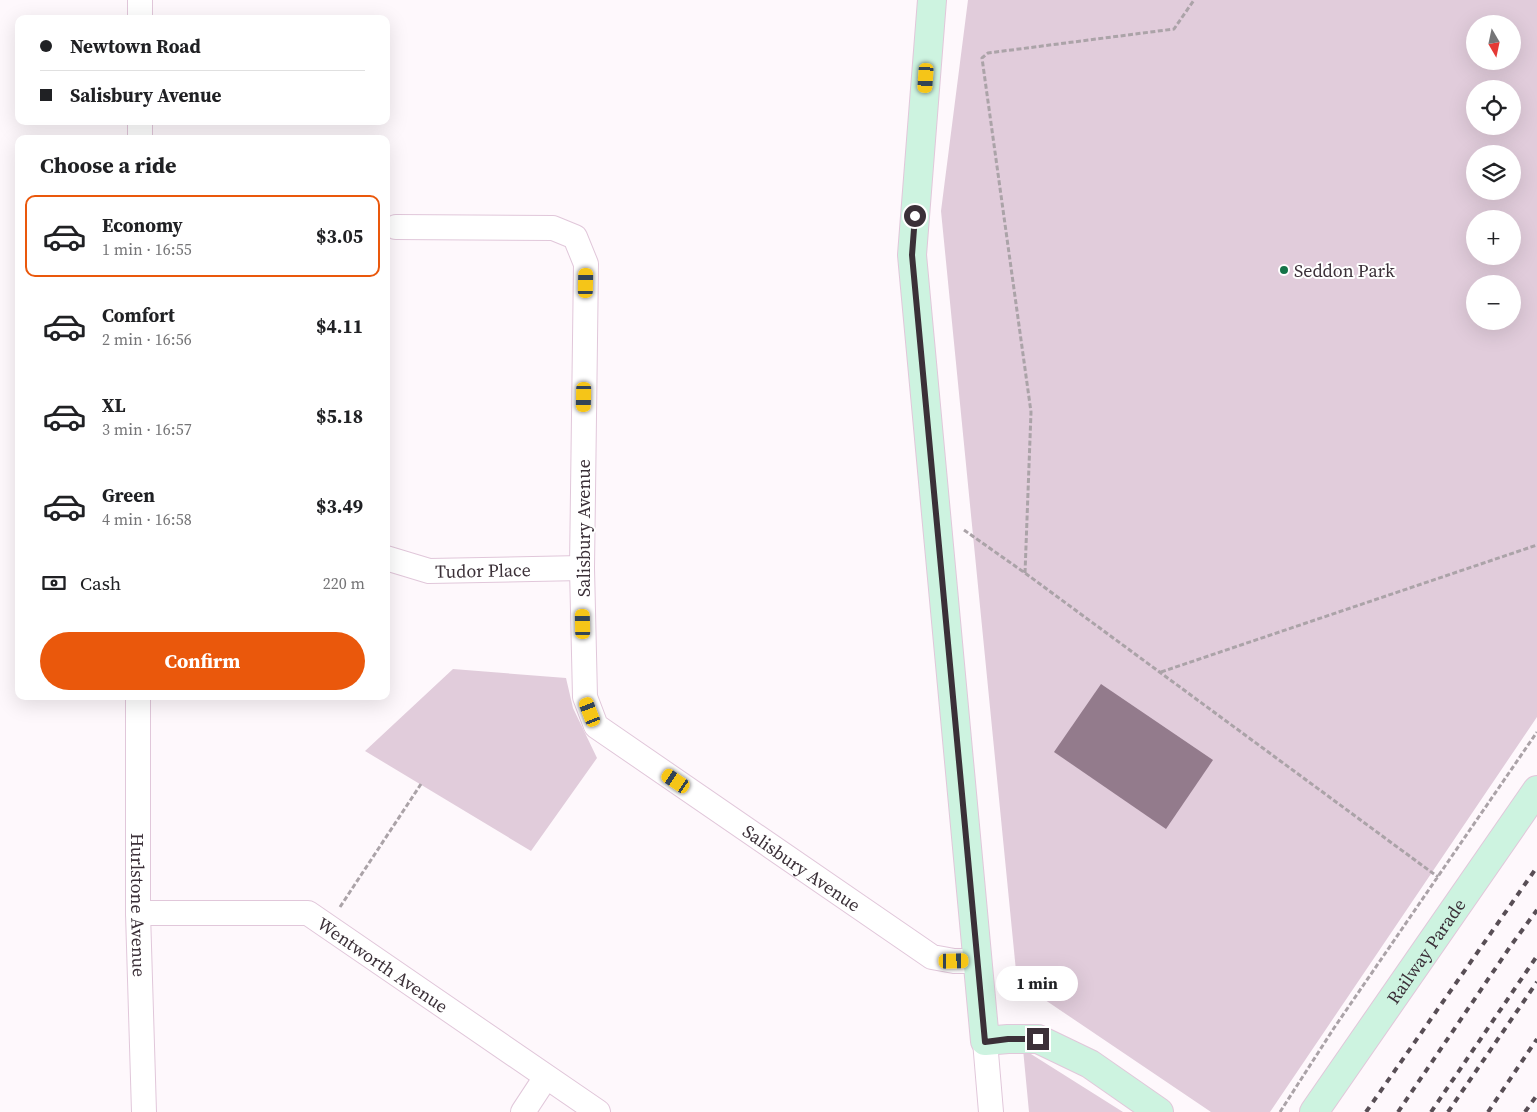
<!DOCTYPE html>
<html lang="en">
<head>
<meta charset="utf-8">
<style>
	body { margin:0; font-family:"Source Serif 4",serif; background:#f6f6f6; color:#202124; height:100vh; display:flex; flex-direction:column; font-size:19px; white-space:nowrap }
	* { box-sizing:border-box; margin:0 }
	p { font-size:16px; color:#757577 }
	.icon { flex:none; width:28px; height:28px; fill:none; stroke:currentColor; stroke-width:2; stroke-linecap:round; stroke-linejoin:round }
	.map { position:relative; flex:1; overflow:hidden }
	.side { position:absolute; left:15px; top:135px; width:375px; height:565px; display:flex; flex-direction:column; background:#fff; border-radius:10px; box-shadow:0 5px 20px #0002 }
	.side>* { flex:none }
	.banner { position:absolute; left:15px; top:15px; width:375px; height:110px; border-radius:10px; box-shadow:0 5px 20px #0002; display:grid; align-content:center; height:110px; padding:0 25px; background:#fff }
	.needle { width:32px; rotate:171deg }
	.tools { position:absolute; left:1466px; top:15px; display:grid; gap:10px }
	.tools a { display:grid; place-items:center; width:55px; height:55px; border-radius:50%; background:#fff; box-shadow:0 5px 20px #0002; font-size:25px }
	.end { position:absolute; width:22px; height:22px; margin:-11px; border:6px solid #3b3038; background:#fff; box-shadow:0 0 0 2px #fff }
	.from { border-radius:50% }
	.bubble { position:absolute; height:35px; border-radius:18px; background:#fff; box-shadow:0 5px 20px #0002; font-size:16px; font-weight:700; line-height:35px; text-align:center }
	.car { position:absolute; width:15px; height:30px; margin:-15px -8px; border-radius:6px; box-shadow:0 0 4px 1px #0007; background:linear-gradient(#f5c518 24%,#345 0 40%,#f5c518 0 76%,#345 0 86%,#f5c518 0) }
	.banner b { display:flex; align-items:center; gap:18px; height:48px; font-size:19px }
	.banner b+b { border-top:1px solid #e0e0e0 }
	.banner i { width:12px; height:12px; background:#202124 }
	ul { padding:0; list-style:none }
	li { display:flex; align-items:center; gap:15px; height:82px; margin:0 10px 8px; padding:0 15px; border:2px solid transparent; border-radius:10px }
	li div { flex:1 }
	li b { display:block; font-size:19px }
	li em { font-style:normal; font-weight:700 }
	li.on { border-color:#ea580c }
	li>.icon { width:45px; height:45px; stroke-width:1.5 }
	h2 { padding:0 25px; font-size:22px; line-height:60px }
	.pay { display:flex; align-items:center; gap:12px; height:55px; padding:0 25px; font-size:19px }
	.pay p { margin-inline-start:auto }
	.cta { display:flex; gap:10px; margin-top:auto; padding:10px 25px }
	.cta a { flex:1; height:58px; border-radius:30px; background:#ea580c; color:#fff; font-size:20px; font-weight:700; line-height:58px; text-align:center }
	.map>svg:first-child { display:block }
	.green { fill:#e1ccdb; fill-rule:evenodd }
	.building { fill:#937b8c }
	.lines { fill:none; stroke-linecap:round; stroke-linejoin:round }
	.street-casing { stroke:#e1c7da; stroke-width:26 }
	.secondary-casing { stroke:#e1c7da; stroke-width:30 }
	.path { stroke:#aba3a8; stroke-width:3; stroke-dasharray:5 2.5; stroke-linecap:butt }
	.street { stroke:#fff; stroke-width:24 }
	.secondary { stroke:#cdf3e0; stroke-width:28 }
	.rail { stroke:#584e55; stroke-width:4; stroke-dasharray:6 6; stroke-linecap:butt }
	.route { stroke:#3b3038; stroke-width:6 }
	.poi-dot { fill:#147348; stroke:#fff; stroke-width:2 }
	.labels { text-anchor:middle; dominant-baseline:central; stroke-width:4; stroke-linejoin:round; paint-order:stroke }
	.poi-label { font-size:18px; fill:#3b3038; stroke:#fff; text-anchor:start }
	.street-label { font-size:18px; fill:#3b3038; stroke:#fff }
</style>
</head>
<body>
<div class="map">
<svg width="1537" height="1112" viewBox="0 0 1537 1112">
	<rect width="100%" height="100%" fill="#fef8fc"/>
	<!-- green -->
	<path class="green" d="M 968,0 L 1537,0 L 1537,717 L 1270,1112 L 1211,1112 L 1017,981 L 941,211 ZM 1475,24 L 1512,24 L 1512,61 L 1475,61 ZM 1475,89 L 1512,89 L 1512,126 L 1475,126 ZM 1475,154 L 1512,154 L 1512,191 L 1475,191 ZM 1475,219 L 1512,219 L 1512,256 L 1475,256 ZM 1475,284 L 1512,284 L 1512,321 L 1475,321 Z
		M 453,669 L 566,678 L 573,708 L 597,758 L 531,851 L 365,751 Z
		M 1023,1049 L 1123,1112 L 1029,1112 Z"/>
	<!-- building -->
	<path class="building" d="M 1101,684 L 1213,760 L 1166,829 L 1054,752 Z"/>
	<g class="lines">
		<defs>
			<g id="street">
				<path d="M 140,19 L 140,0"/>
				<path d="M 140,139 L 140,121"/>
				<path id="s1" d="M 396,227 L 553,228 L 575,237 L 586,264 L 582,568 L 585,697 L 596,726 L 932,957 L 954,961 L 977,961"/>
				<path id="s2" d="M 386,558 L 429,571 L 582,568"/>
				<path id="s3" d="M 138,696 L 138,913 L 144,1112"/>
				<path id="s4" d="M 138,913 L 308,913 L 598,1112"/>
				<path d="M 985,1041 L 991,1112"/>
				<path d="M 523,1112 L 546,1077"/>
			</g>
			<g id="secondary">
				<path d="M 932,0 L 912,255 L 985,1041 L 1008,1039 L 1038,1039 L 1090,1064 L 1159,1112"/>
				<path id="s5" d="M 1314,1112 L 1537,790"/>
			</g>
		</defs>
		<!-- street casing -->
		<use href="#street" class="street-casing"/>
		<!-- secondary casing -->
		<use href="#secondary" class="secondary-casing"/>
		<!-- path -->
		<path class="path" d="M 964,530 L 1025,573 L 1438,877
			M 1025,573 L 1031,412 L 982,58 L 988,53 L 1174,29 L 1194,0
			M 1161,672 L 1537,545
			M 340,907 L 421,784
			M 1280,1112 L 1334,1028 L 1537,732"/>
		<!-- street -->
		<use href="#street" class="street"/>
		<!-- secondary -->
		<use href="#secondary" class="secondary"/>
		<!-- rail -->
		<path class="rail" d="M 1366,1112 L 1537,867
			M 1398,1112 L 1512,944 L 1537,910
			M 1431,1112 L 1537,956
			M 1448,1112 L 1537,982
			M 1488,1112 L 1537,1039
			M 1525,1112 L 1537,1095"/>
	</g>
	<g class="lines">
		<!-- route -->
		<path class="route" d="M 915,216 L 912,255 L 985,1042 L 1008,1039 L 1038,1039"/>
	</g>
	<!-- markers -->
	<circle class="poi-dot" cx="1284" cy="270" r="5"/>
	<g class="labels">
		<!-- poi labels -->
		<g class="poi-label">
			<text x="1294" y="270">Seddon Park</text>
		</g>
		<!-- street labels -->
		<g class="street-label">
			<text transform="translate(583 528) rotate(-90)">Salisbury Avenue</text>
			<text stroke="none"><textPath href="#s2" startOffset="99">Tudor Place</textPath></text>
			<text stroke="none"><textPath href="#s1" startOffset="924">Salisbury Avenue</textPath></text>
			<text stroke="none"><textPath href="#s3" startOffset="209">Hurlstone Avenue</textPath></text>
			<text stroke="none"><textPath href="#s5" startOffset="196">Railway Parade</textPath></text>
			<text stroke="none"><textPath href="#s4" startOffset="261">Wentworth Avenue</textPath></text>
		</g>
	</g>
</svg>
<div class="tools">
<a><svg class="needle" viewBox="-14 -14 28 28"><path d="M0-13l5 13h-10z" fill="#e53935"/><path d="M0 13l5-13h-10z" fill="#757577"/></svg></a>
<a><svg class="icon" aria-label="locate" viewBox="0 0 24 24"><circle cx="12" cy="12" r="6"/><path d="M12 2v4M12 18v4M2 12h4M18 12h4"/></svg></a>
<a><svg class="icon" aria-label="layers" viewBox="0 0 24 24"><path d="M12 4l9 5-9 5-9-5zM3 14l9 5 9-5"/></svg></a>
<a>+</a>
<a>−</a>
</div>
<i class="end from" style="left:915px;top:216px"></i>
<i class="end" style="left:1038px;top:1039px"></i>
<div class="bubble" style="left:996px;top:966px;width:82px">1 min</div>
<i class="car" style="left:926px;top:78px;rotate:184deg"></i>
<i class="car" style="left:586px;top:283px;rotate:1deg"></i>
<i class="car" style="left:584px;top:397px;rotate:181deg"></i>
<i class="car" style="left:583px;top:624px;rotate:359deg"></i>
<i class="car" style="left:590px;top:712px;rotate:339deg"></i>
<i class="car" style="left:676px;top:781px;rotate:304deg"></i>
<i class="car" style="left:954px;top:961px;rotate:89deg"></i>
<div class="banner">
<b><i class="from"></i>Newtown Road</b>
<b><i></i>Salisbury Avenue</b>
</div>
<section class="side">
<h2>Choose a ride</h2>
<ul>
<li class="on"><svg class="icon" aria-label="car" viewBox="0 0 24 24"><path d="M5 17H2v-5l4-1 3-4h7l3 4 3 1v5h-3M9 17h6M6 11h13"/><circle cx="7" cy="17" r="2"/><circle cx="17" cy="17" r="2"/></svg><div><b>Economy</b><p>1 min · 16:55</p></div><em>$3.05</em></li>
<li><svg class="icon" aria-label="car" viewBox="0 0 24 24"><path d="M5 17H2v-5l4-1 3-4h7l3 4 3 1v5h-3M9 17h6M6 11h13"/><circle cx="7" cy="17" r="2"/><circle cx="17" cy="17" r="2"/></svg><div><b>Comfort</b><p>2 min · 16:56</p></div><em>$4.11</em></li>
<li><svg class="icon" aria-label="car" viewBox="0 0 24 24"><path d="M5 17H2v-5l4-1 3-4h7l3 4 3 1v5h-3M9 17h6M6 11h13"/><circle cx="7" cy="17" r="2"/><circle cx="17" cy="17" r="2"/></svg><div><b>XL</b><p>3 min · 16:57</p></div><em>$5.18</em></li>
<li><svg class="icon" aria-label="car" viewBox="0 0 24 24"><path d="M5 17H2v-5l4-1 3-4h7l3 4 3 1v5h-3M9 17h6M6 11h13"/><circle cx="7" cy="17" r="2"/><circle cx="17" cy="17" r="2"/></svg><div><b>Green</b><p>4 min · 16:58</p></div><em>$3.49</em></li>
</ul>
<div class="pay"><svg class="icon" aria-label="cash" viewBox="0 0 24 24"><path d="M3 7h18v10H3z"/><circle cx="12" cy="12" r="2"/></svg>Cash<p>220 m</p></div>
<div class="cta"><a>Confirm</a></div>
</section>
</div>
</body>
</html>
